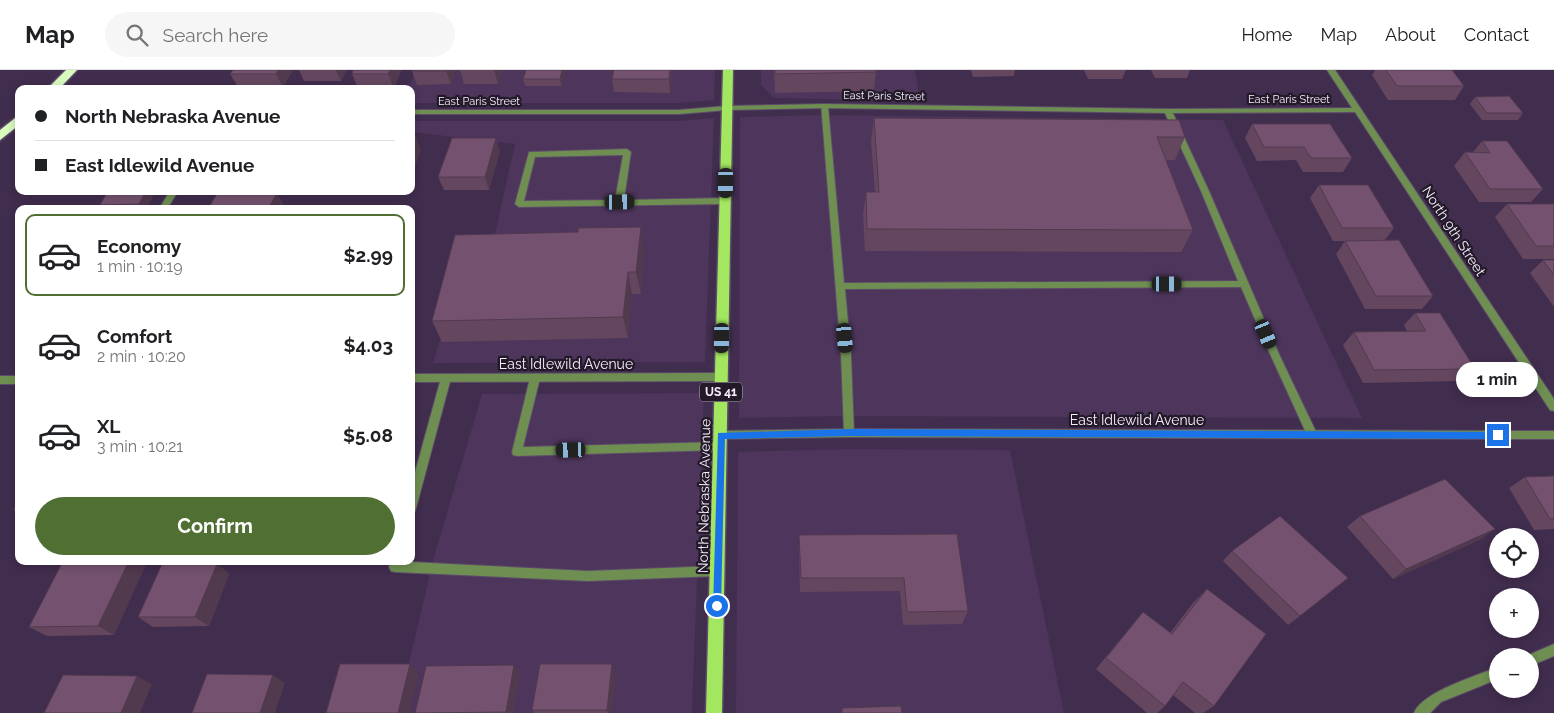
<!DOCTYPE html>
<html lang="en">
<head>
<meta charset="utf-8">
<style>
	body { margin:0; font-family:Raleway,sans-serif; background:#f6f6f6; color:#202124; height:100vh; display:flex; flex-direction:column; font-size:19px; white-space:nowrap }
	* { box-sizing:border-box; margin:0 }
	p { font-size:16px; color:#757577 }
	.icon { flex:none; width:28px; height:28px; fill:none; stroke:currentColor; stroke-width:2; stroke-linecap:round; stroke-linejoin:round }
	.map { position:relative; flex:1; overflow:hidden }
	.side { position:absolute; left:15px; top:135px; width:400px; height:360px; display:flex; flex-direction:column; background:#fff; border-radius:10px; box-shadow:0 2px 8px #0003 }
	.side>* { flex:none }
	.banner { position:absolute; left:15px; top:15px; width:400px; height:110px; border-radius:10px; box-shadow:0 2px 8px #0003; display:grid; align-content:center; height:110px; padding:0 20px; background:#fff }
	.buttons { position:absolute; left:1489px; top:458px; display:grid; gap:10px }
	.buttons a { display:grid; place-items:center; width:50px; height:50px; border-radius:50%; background:#fff; box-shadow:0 2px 8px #0003; font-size:25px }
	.end { position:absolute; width:22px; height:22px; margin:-11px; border:6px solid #1a73e8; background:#fff; box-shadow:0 0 0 2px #fff }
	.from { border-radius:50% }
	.bubble { position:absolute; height:35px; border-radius:18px; background:#fff; box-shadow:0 2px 8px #0003; font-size:16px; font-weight:700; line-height:35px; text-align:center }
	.car { position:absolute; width:15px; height:30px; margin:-15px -8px; border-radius:6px; box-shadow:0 0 4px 1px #0007; background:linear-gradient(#222 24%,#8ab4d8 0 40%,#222 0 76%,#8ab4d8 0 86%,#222 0) }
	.banner b { display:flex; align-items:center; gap:18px; height:48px; font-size:19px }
	.banner b+b { border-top:1px solid #e0e0e0 }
	.banner i { width:12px; height:12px; background:#202124 }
	ul { padding:9px 0 0; list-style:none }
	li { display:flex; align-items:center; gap:15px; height:82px; margin:0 10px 8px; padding:0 10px; border:2px solid transparent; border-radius:10px }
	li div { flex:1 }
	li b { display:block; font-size:19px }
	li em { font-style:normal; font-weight:700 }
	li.selected { border-color:#506f33 }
	li>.icon { width:45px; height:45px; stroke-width:1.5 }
	.button { display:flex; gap:10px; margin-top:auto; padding:10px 20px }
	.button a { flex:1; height:58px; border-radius:30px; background:#506f33; color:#fff; font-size:20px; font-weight:700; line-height:58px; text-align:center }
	header { display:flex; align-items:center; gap:30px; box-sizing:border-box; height:70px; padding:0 25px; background:#fff; border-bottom:1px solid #e0e0e0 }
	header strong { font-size:24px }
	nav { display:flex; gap:28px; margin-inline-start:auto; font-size:18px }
	.search { width:350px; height:45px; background:#f6f6f6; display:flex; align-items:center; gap:12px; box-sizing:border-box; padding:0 18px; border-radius:28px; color:#757577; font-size:19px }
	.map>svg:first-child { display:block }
	.built { fill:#4d355c }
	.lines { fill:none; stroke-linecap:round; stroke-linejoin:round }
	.service-casing { stroke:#5e4c6a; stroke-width:2 }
	.minor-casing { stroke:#5e4c6a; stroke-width:2 }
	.primary-casing { stroke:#5e4c6a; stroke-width:3 }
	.motorway-casing { stroke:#5e4c6a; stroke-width:3 }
	.service { fill:#6e8f51; fill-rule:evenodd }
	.minor { fill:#6e8f51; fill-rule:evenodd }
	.primary { fill:#a2e75f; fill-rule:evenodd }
	.motorway { fill:#d8fabe; fill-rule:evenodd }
	.wall { fill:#64475f }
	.shaded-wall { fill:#51394e }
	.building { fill:#74526f; stroke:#51394e }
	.route { fill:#1a73e8 }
	.labels { text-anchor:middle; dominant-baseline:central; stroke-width:4.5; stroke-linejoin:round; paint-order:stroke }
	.far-street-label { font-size:11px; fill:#f7edfd; stroke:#231a29 }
	.shield { fill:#231a29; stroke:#b7aebd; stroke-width:1 }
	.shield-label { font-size:12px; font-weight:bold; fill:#f7edfd }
	.street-label { font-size:14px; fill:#f7edfd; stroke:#231a29 }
</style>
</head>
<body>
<header>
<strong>Map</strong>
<div class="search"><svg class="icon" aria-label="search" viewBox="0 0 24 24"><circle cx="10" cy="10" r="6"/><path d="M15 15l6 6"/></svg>Search here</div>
<nav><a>Home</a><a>Map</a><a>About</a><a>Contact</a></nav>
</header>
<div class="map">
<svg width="1554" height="643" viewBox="0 0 1554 643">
	<rect width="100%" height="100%" fill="#412d4e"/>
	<!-- built -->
	<path class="built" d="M 416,0 L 715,0 L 714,30 L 679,33 L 411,33 L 411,19 L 408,19 Z
		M 761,0 L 915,0 L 920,31 L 774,28 L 761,15 Z
		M 824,45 L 1223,50 L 1362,348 L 848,346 L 739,348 L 740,47 Z
		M 714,48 L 705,292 L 433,293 L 472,166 L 495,164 L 515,74 L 411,62 L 411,51 L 678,51 Z
		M 704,323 L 692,643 L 397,643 L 434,487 L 482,324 Z
		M 850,379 L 1010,380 L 1064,643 L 736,643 L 738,382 Z"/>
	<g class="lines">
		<defs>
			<path id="service" d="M 821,34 L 824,34 L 828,36 L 844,213 L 1238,211 L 1201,121 L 1164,41 L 1168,39 L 1171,39 L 1209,121 L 1279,284 L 1317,364 L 1316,367 L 1312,368 L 1308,367 L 1270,284 L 1241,217 L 845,219 L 851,285 L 854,363 L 853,366 L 849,367 L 845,366 L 844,363 L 841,285 Z
				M 627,79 L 631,82 L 624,130 L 725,128 L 729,131 L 725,134 L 519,137 L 515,134 L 529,82 ZM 623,85 L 615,130 L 524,131 L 535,87 Z
				M 446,304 L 449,305 L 451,308 L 416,438 L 415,441 L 411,443 L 411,417 L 441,308 L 443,305 Z
				M 535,304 L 538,305 L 540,308 L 523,377 L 720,372 L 724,373 L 725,376 L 724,379 L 720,380 L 517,386 L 513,385 L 512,382 L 530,308 L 532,305 Z
				M 391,491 L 588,501 L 717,496 L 721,497 L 723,501 L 721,505 L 717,506 L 588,511 L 395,502 L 391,501 L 389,497 Z"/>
			<path id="minor" d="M 1327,0 L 1335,0 L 1554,329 L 1554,341 L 1550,340 L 1355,42 L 1168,43 L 824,38 L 727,40 L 679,44 L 411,44 L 411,40 L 679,40 L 727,36 L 824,34 L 1168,39 L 1352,38 Z
				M 170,121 L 178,121 L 167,139 L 159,139 Z
				M 721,303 L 724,304 L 726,307 L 724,310 L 721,311 L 411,312 L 411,304 Z
				M 0,306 L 19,306 L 19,314 L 0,314 Z
				M 849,359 L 1554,361 L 1554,369 L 849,367 L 721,369 L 717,368 L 716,365 L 717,362 L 721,361 Z
				M 1554,574 L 1554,586 L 1530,596 L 1530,586 L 1526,586 Z
				M 1498,597 L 1498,609 L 1441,632 L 1430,643 L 1414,643 C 1422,622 1476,606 1498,597 Z"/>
			<path id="primary" d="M 723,0 L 733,0 L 722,643 L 706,643 Z"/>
			<path id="motorway" d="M 66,0 L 77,0 L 59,19 L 47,19 Z
				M 19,45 L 19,55 L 0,70 L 0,60 Z"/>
		</defs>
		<!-- service casing -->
		<use href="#service" class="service-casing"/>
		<!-- minor casing -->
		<use href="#minor" class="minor-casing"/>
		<!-- primary casing -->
		<use href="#primary" class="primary-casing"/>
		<!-- motorway casing -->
		<use href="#motorway" class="motorway-casing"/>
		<!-- service -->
		<use href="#service" class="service"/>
		<!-- minor -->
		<use href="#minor" class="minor"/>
		<!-- primary -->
		<use href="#primary" class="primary"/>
		<!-- motorway -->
		<use href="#motorway" class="motorway"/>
	</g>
	<!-- wall -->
	<path class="wall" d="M 293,0 L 283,17 L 238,17 L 230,4 Z
		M 299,0 L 347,0 L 341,11 L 304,11 Z
		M 353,0 L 401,0 L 394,18 L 358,18 L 352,4 Z
		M 456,0 L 451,14 L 417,15 L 412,1 Z
		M 460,0 L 502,0 L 498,14 L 464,14 Z
		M 526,0 L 565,0 L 561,16 L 525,16 L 523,9 Z
		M 673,0 L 670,23 L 614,22 L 612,9 Z
		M 774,0 L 876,0 L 874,21 L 775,23 Z
		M 971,0 L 1015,0 L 1014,6 L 973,7 Z
		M 1084,0 L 1126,0 L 1122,9 L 1088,9 Z
		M 1151,0 L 1190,0 L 1187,8 L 1155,8 Z
		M 1374,0 L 1452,0 L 1464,16 L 1455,30 L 1388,30 L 1372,5 L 1375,1 Z
		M 1475,27 L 1523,43 L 1518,50 L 1482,50 L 1470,34 Z
		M 874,48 L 1185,67 L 1175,90 L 1166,90 L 1193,160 L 1181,182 L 865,181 L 863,144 L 866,122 L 875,122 L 871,71 Z
		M 1252,54 L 1352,88 L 1343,102 L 1303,102 L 1296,90 L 1257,91 L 1245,68 Z
		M 1482,71 L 1543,119 L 1531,132 L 1479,132 L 1454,96 L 1465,82 L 1473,82 Z
		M 500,81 L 489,120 L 444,120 L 438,107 Z
		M 1319,115 L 1394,158 L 1384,171 L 1433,226 L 1422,239 L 1365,239 L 1336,184 L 1345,171 L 1364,171 L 1333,171 L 1310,128 Z
		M 108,121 L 152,121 L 154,123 L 146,139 L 103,139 L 100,135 Z
		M 1507,134 L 1554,134 L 1554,189 L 1523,189 L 1495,147 Z
		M 578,162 L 644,179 L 641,224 L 632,224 L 628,268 L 442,272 L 432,251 Z
		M 1543,190 L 1554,190 L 1554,237 L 1530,203 Z
		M 1415,243 L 1475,299 L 1461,311 L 1363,313 L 1343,275 L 1354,262 L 1407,261 L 1404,255 Z
		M 1554,406 L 1554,459 L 1534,460 L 1509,418 L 1525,407 Z
		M 1360,446 L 1495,459 L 1479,470 L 1393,509 L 1347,457 Z
		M 957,464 L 968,541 L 962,554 L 903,555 L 900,521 L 800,522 L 799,480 L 799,465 Z
		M 1232,481 L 1300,546 L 1288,555 L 1223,491 Z
		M 217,494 L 229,504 L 209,556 L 153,557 L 138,547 Z
		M 145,496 L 114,565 L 47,566 L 29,557 Z
		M 1207,519 L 1214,636 L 1203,643 L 1195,643 L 1173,625 L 1165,636 L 1157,643 L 1147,643 L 1096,599 L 1132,555 L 1143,542 L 1170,563 L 1193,533 Z
		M 514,595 L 520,603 L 513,643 L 415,643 Z
		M 616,603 L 611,643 L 535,643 L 532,640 Z"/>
	<!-- shaded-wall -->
	<path class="shaded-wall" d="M 278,0 L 293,0 L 283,17 L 276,4 Z
		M 336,0 L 347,0 L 341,11 Z
		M 390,0 L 401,0 L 394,18 L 388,4 Z
		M 447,0 L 456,0 L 451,14 L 446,1 Z
		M 494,0 L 502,0 L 498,14 Z
		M 562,0 L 565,0 L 561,16 L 560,9 Z
		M 670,0 L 673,0 L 670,23 L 669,9 Z
		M 416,66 L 421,80 L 411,107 L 411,78 Z
		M 496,68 L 500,81 L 489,120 L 485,107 Z
		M 146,121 L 152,121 L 154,123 L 146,139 L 142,139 L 139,134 Z
		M 277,123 L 285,137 L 284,139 L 268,139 Z
		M 641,157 L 644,179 L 641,224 L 636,202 Z
		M 628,202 L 632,224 L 628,268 L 623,247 Z
		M 1495,459 L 1479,470 L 1393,509 L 1406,499 Z
		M 129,491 L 138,491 L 145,496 L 114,565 L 98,556 Z
		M 217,494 L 229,504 L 209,556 L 195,547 Z
		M 410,594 L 419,603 L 409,643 L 398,643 Z
		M 612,594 L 616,603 L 611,643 L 608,643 L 607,640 Z
		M 514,595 L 520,603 L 513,643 L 506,643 L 506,642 Z
		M 273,605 L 285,613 L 275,643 L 260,643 Z
		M 137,606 L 152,614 L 140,643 L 121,643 Z"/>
	<!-- building -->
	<path class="building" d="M 233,0 L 278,0 L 276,4 L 230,4 Z
		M 353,0 L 390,0 L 388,4 L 352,4 Z
		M 412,0 L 447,0 L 446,1 L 412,1 Z
		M 526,0 L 562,0 L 560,9 L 523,9 Z
		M 614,0 L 670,0 L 669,9 L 612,9 Z
		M 775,0 L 876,0 L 876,2 L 775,4 Z
		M 1386,0 L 1452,0 L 1464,16 L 1397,16 Z
		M 1509,26 L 1523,43 L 1487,43 L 1475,27 Z
		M 874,48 L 1179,50 L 1185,67 L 1157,67 L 1193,160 L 867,159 L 866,122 L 879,122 Z
		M 1252,54 L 1330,54 L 1352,88 L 1311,88 L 1304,77 L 1264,77 Z
		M 411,66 L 416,66 L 411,78 Z
		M 452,68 L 496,68 L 485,107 L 438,107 Z
		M 1482,71 L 1507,71 L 1543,119 L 1490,119 L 1465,82 L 1490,83 Z
		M 1319,115 L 1368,115 L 1394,158 L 1342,158 Z
		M 108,121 L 146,121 L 139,134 L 100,135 Z
		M 218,122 L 277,123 L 268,139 L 208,139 Z
		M 1507,134 L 1554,134 L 1554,176 L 1536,176 Z
		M 641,157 L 636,202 L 628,202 L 623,247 L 432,251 L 455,165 L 578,162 L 578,158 Z
		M 1399,170 L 1433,226 L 1376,226 L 1345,171 Z
		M 1543,190 L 1554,190 L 1554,205 Z
		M 1415,243 L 1440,243 L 1475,299 L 1374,300 L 1354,262 L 1426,261 Z
		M 1554,406 L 1554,449 L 1550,449 L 1525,407 Z
		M 1445,409 L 1495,459 L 1406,499 L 1360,446 Z
		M 19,431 L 19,440 L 13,440 Z
		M 1280,446 L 1348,508 L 1300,546 L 1232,481 Z
		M 957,464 L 968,541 L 907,542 L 904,508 L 801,508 L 799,465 Z
		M 63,491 L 129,491 L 98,556 L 29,557 Z
		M 162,494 L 217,494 L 195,547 L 138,547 Z
		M 1207,519 L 1266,564 L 1214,636 L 1183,612 L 1165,636 L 1106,588 L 1143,542 L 1172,564 Z
		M 340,594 L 410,594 L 398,643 L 326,643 Z
		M 540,594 L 612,594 L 607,640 L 532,640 Z
		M 514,595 L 506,642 L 415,643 L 426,596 Z
		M 207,604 L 273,605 L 260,643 L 192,643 Z
		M 63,605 L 137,606 L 121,643 L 44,643 Z
		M 901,636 L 902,643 L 842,643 L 842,638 Z"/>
	<!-- route -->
	<path class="route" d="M 849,359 L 1498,362 L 1502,365 L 1498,369 L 849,366 L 725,369 L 721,536 L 720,540 L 713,540 L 718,363 Z"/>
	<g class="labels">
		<!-- far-street labels -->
		<g class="far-street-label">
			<text transform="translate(884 26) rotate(1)">East Paris Street</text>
			<text x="1289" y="29">East Paris Street</text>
			<text x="479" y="31">East Paris Street</text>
		</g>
		<!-- shield labels -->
		<rect class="shield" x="700" y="312.5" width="42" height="19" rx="4"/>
		<g class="shield-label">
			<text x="721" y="322">US 41</text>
		</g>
		<!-- street labels -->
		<g class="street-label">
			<text transform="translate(1454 161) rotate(57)">North 9th Street</text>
			<text x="566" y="294">East Idlewild Avenue</text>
			<text x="1137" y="350">East Idlewild Avenue</text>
			<text transform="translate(704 426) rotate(-89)">North Nebraska Avenue</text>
		</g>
	</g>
</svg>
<div class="buttons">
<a><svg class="icon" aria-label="locate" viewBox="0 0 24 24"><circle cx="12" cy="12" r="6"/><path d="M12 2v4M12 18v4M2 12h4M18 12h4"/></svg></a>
<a>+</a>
<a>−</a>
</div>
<i class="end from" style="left:717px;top:536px"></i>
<i class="end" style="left:1498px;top:365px"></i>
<div class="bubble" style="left:1456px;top:292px;width:82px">1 min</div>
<i class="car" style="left:726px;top:113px;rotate:181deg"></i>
<i class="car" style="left:620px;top:132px;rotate:89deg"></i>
<i class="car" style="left:1167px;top:214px;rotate:90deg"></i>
<i class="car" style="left:1266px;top:264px;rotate:157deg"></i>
<i class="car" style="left:722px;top:268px;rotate:181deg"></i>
<i class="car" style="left:845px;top:268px;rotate:175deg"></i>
<i class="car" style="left:571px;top:380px;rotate:268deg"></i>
<div class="banner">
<b><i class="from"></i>North Nebraska Avenue</b>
<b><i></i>East Idlewild Avenue</b>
</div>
<section class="side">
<ul>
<li class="selected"><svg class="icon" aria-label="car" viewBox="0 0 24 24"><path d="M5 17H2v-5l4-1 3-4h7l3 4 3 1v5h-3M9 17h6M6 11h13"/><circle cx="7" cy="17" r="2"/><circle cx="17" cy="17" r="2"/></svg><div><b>Economy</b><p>1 min · 10:19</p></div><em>$2.99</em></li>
<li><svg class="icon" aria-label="car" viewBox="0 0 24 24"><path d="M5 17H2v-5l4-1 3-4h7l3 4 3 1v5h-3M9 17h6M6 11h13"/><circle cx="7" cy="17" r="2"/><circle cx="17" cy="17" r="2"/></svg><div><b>Comfort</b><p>2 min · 10:20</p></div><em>$4.03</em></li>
<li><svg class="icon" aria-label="car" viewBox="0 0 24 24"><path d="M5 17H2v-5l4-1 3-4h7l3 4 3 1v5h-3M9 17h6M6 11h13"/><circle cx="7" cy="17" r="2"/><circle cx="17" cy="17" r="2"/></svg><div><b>XL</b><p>3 min · 10:21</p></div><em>$5.08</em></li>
</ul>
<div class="button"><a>Confirm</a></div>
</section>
</div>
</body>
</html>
